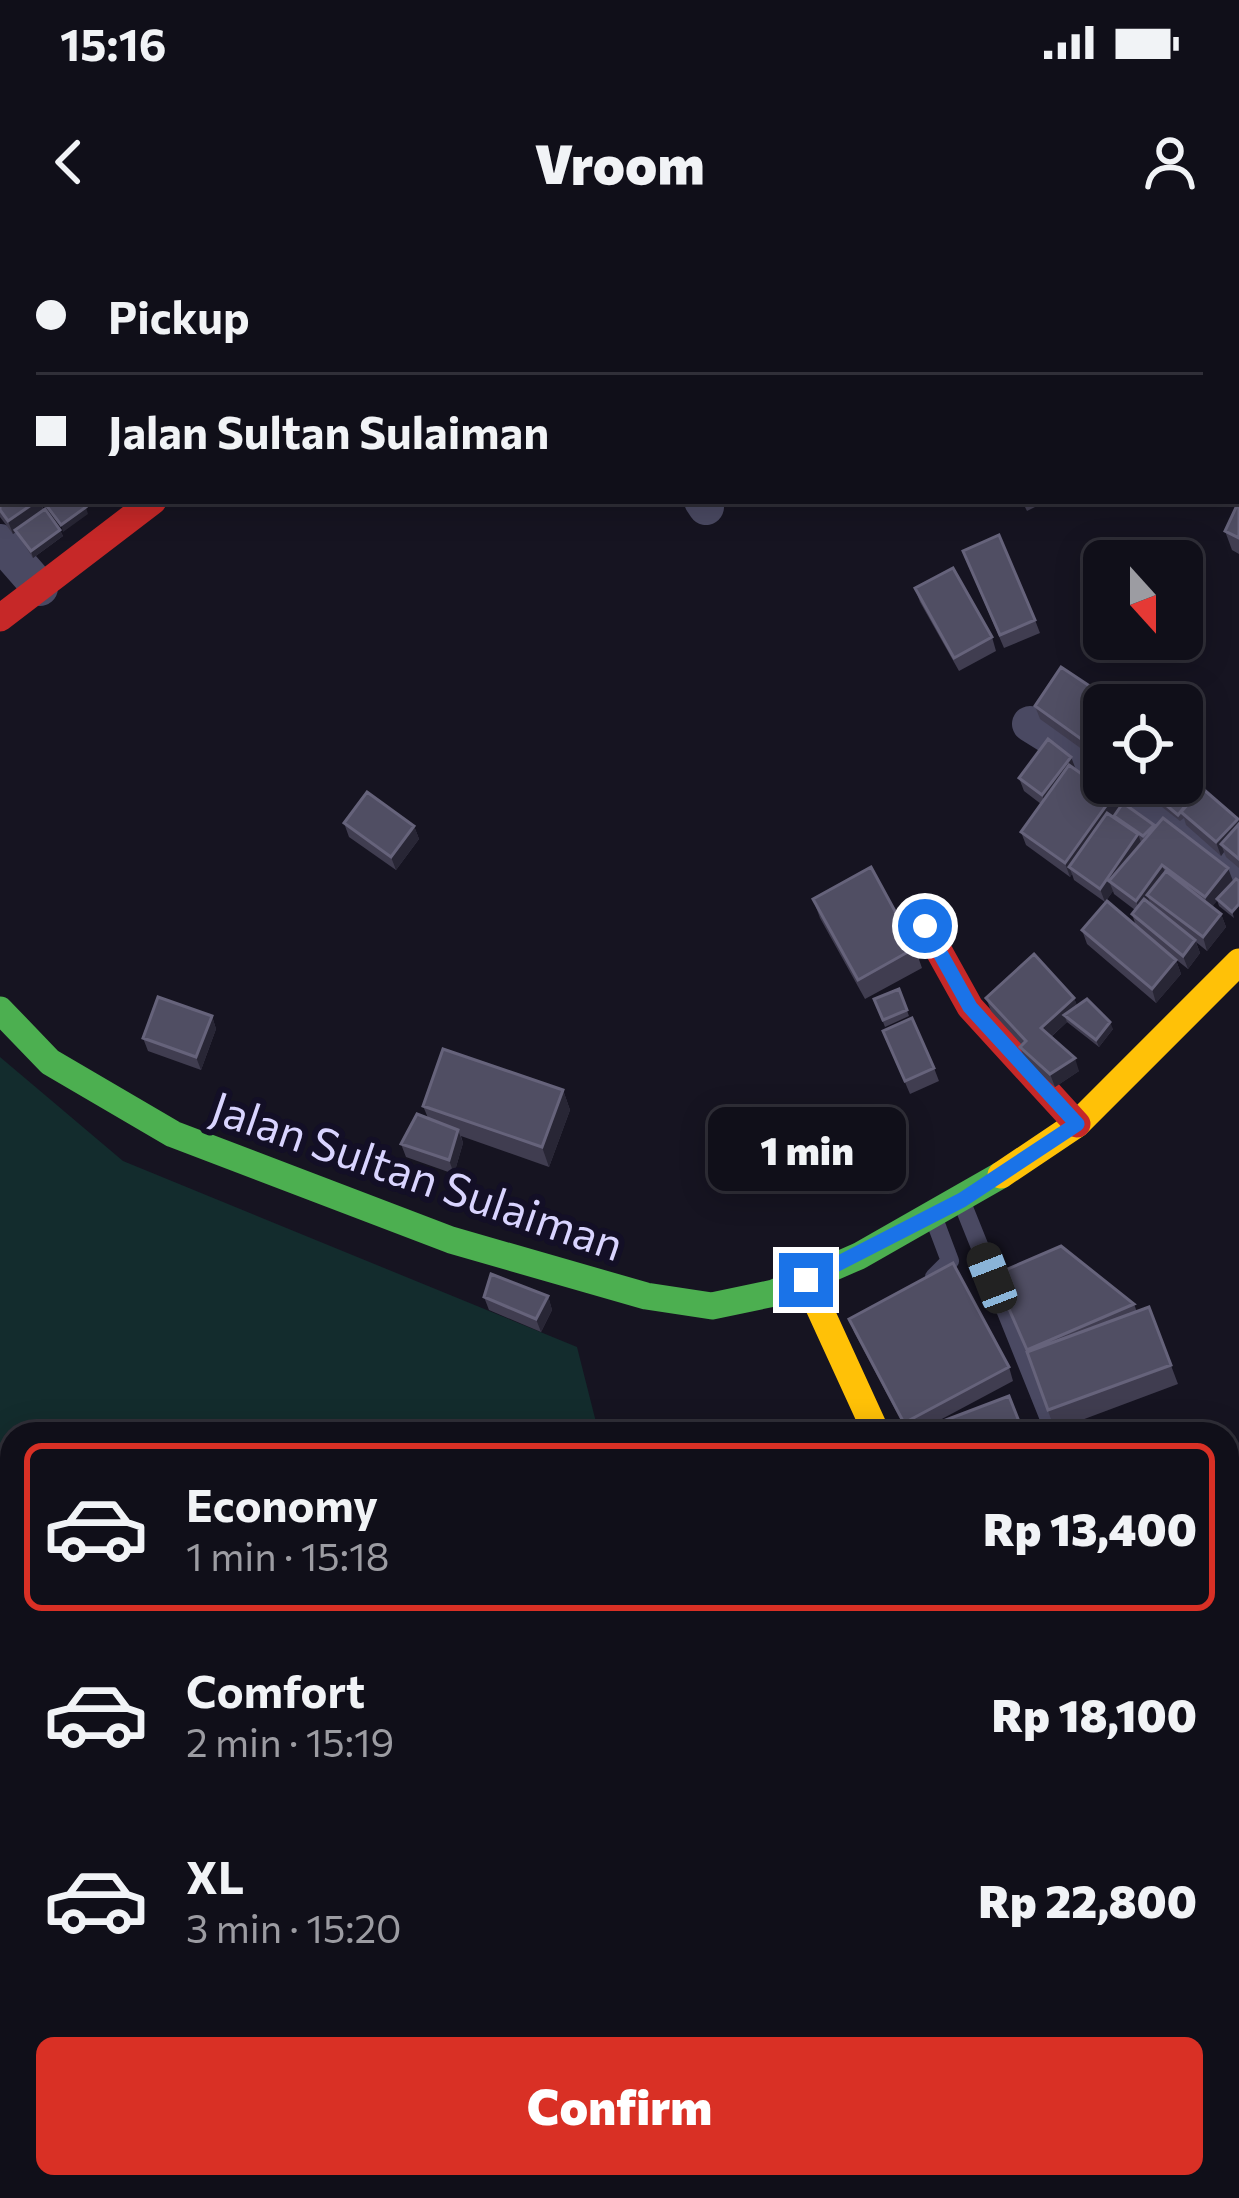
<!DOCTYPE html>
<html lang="en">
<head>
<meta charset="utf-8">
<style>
	body { margin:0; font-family:Commissioner,sans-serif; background:#191822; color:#f1f3f6; height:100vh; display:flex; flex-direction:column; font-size:45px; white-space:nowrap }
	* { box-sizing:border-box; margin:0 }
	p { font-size:39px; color:#9c9ca2 }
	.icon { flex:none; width:66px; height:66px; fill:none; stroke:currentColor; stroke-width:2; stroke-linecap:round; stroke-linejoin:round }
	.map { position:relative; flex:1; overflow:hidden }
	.sheet { position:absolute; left:0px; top:1182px; width:1239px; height:777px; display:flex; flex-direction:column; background:#100f19; border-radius:36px 36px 0 0; box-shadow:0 6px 30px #0003,0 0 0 3px #302f38 }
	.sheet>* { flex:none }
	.top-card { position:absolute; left:0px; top:0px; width:1239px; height:264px; box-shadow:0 6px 30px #0003,0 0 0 3px #302f38; display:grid; align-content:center; height:264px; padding:0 36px; background:#100f19 }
	.needle { width:78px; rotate:159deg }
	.tools { position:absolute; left:1083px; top:300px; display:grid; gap:24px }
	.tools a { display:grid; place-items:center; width:120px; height:120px; border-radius:18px; background:#100f19; box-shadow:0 6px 30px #0003,0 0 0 3px #302f38; font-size:60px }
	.end { position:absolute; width:54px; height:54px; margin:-27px; border:15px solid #1a73e8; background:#fff; box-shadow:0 0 0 6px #fff }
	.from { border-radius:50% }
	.bubble { position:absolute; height:84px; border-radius:18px; background:#100f19; box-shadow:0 6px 30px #0003,0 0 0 3px #302f38; font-size:39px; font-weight:800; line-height:84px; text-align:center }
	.car { position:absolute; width:36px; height:72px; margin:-36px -18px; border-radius:15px; box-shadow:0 0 9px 3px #0007; background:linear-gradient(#222 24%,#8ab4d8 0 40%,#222 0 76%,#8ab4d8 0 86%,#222 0) }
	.top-card b { display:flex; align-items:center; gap:42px; height:114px; font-size:45px }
	.top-card b+b { border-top:3px solid #302f38 }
	.top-card i { width:30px; height:30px; background:#f1f3f6 }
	ul { padding:21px 0 0; list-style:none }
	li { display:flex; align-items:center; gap:36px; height:168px; margin:0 24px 18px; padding:0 12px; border:6px solid transparent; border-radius:18px }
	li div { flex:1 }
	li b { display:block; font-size:45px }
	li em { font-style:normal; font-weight:800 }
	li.current { border-color:#d93025 }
	li>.icon { width:108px; height:108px; stroke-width:1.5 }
	.primary-button { display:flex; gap:24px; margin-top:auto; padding:24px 36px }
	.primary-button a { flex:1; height:138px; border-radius:18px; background:#d93025; color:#fff; font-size:48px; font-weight:800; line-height:138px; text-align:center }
	.status { display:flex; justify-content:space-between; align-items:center; height:84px; padding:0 60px; background:#100f19; direction:ltr }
	.status svg { height:33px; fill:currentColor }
	header { display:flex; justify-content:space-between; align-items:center; height:156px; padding:0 36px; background:#100f19; font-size:54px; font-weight:800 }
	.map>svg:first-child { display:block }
	.green { fill:#132c2d }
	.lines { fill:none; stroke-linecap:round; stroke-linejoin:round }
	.lane { stroke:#4a4962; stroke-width:18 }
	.street { stroke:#4a4962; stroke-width:36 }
	.fast { stroke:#4caf50; stroke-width:27 }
	.slow { stroke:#ffc107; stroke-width:27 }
	.jam { stroke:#c62828; stroke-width:27 }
	.wall { fill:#403d50 }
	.shaded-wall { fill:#282635 }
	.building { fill:#504e63; stroke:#66637b; stroke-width:3 }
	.route { stroke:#1a73e8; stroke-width:15 }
	.labels { text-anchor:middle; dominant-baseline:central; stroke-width:12; stroke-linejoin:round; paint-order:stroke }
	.street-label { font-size:45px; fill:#d9d4ff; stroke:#130f26 }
</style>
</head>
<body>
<div class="status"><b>15:16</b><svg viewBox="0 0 49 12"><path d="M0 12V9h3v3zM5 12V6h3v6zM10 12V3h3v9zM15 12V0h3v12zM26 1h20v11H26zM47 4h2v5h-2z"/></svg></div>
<header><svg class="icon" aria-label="back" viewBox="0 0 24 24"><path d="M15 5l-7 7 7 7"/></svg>Vroom<svg class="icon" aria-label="person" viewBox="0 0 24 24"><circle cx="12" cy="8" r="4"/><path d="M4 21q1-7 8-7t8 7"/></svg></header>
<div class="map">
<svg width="1239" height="1958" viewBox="0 0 1239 1958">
	<rect width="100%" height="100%" fill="#161421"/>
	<!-- green -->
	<path class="green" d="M 0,817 L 123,921 L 577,1107 L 599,1194 L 12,1194 L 12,1947 L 649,1947 L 648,1958 L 0,1958 Z"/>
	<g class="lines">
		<!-- lane -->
		<path class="lane" d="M 961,960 L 1055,1194
			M 933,976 L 950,1021 L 934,1037"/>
		<!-- street -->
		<path class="street" d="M 378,0 L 380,3
			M 693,0 L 695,3
			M 963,0 L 965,3
			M 1099,0 L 1101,3
			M 1153,3 L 1158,0
			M 702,261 L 706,267
			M 0,302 L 40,348
			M 1030,484 L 1104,530
			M 1124,543 L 1239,632
			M 1227,1645 L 1239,1649"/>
		<!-- fast -->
		<path class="fast" d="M 0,770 L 50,822 L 173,894 L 451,1000 L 646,1056 L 712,1066 L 774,1053 L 859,1016 L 1001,935"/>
		<!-- slow -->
		<path class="slow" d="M 1001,935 L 1077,884 L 1239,722
			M 806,1039 L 877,1194"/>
		<!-- jam -->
		<path class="jam" d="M 0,378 L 153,261
			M 925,686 L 970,767 L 1077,884
			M 940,1947 L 940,1958"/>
	</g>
	<!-- wall -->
	<path class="wall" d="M 0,210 L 3,261 L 40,261 L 44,270 L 60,290 L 63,296 L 33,318 L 16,292 L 13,294 L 0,277 Z
		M 1022,261 L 1047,261 L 1027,271 Z
		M 1239,261 L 1239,314 L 1232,310 L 1225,291 Z
		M 968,324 L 1035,380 L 1040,393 L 1004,408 Z
		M 915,348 L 992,397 L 996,411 L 959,431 L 920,362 Z
		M 1097,451 L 1104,465 L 1104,525 L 1040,479 L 1035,466 Z
		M 1071,517 L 1076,530 L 1113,556 L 1118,569 L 1233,641 L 1226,649 L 1234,678 L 1219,666 L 1217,660 L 1212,667 L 1221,674 L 1226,687 L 1207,711 L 1196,702 L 1200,713 L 1188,729 L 1159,706 L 1176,720 L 1181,734 L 1156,763 L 1087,704 L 1082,690 L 1136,686 L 1132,674 L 1135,670 L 1114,654 L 1113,651 L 1105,662 L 1074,640 L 1072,634 L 1070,637 L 1026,605 L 1021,592 L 1041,564 L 1024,551 L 1019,538 Z
		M 1201,546 L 1239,583 L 1239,628 L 1226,617 L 1224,612 L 1221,616 L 1186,585 L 1184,578 L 1180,581 L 1162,567 L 1160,560 Z
		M 344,583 L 414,586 L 419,599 L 396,630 L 349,597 Z
		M 813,659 L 915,708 L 922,728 L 865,759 L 820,678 Z
		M 899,749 L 909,776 L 885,787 L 874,759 Z
		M 986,758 L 1074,758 L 1077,766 L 1113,789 L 1099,807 L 1067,782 L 1051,797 L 1079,831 L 1055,847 L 1025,820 L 1020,807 L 1022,805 L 991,771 Z
		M 212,776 L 216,789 L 201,830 L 148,811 L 143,798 Z
		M 883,791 L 934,828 L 939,841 L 910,854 Z
		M 563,850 L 570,870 L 549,927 L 461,896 L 463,903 L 454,934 L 406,917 L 401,904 L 428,878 L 423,866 Z
		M 994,1035 L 1134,1064 L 1137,1072 L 1149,1067 L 1178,1144 L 1055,1190 L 1030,1121 Z
		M 548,1056 L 552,1070 L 541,1092 L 489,1070 L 484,1057 Z
		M 849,1079 L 1009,1127 L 1013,1141 L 925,1188 L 908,1194 L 854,1092 Z"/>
	<!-- shaded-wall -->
	<path class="shaded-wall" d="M 37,261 L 40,261 L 44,272 L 13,294 L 8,281 Z
		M 86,267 L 88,274 L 63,292 L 61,285 Z
		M 60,290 L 63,296 L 33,318 L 31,311 Z
		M 1071,517 L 1076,530 L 1047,568 L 1042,555 Z
		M 1113,556 L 1118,569 L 1074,631 L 1069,627 L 1072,634 L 1070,637 L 1065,623 Z
		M 1238,579 L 1239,582 L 1221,604 L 1224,612 L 1221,616 L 1216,602 Z
		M 414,586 L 419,599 L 396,630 L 391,617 Z
		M 1138,594 L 1143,608 L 1109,641 L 1113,651 L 1105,662 L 1100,649 Z
		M 1162,625 L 1167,638 L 1147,655 L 1150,662 L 1141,674 L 1136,661 Z
		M 1228,628 L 1233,641 L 1209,671 L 1205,657 Z
		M 1221,674 L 1226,687 L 1207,711 L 1203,697 Z
		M 1195,700 L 1200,713 L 1188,729 L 1183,716 Z
		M 1176,720 L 1181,734 L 1156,763 L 1152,749 Z
		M 1074,758 L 1079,771 L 1064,775 L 1067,782 L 1046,801 L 1041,788 Z
		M 212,776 L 216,789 L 201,830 L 196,817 Z
		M 1110,782 L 1113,789 L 1099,807 L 1096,800 Z
		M 1075,818 L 1079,831 L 1055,847 L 1050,834 Z
		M 563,850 L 570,870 L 549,927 L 542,907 Z
		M 458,890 L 463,903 L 454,934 L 449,920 Z
		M 548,1056 L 552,1070 L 541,1092 L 536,1079 Z"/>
	<!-- building -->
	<path class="building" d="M 264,0 L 308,0 L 310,3 L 266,3 Z
		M 312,0 L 353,0 L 354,3 L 314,3 Z
		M 471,0 L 495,0 L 497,3 L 467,3 Z
		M 573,0 L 611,0 L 613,3 L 574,3 Z
		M 625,0 L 666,0 L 668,3 L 626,3 Z
		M 701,0 L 747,0 L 742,3 L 702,3 Z
		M 3,154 L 3,184 L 0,187 L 0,156 Z
		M 0,210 L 3,214 L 3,239 L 0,241 Z
		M 3,239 L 3,261 L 37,261 L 8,281 L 0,270 L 0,241 Z
		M 51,261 L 82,261 L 86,267 L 61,285 L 46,265 Z
		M 1239,261 L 1239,298 L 1225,291 Z
		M 45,269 L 60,290 L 31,311 L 15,290 Z
		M 999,295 L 1035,380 L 1000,395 L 963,311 Z
		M 953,328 L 992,397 L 954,418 L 915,348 Z
		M 1061,427 L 1097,451 L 1086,467 L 1098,454 L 1112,465 L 1104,465 L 1104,511 L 1102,514 L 1035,466 Z
		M 1048,499 L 1071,517 L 1042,555 L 1019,538 Z
		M 1069,525 L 1113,556 L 1065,623 L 1021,592 Z
		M 1183,531 L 1201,546 L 1178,575 L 1160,560 L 1173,543 L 1182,543 Z
		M 1202,548 L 1238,579 L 1216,602 L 1181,572 Z
		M 367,552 L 414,586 L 391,617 L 344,583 Z
		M 1123,563 L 1154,585 L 1143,596 L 1114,576 Z
		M 1107,573 L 1138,594 L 1100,649 L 1069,627 Z
		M 1163,578 L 1228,628 L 1205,657 L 1162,625 L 1136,661 L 1109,641 Z
		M 1239,584 L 1239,619 L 1221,604 Z
		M 871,627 L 915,708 L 858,740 L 813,659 Z
		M 1166,631 L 1221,674 L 1203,697 L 1147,655 Z
		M 1236,639 L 1239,641 L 1239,664 L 1232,672 L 1217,659 Z
		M 1144,659 L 1195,700 L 1183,716 L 1132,674 Z
		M 1107,661 L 1176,720 L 1152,749 L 1082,690 Z
		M 1034,714 L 1074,758 L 1041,788 L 1075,818 L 1050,834 L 1020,807 L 1026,801 L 986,758 Z
		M 899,749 L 907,770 L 883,780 L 874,759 Z
		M 158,757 L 212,776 L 196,817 L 143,798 Z
		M 1087,759 L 1110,782 L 1096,800 L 1064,775 Z
		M 912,778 L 934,828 L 905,841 L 883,791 Z
		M 443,809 L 563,850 L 542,907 L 423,866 Z
		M 417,874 L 458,890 L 449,920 L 401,904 Z
		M 1061,1006 L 1134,1064 L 1027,1110 L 994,1035 Z
		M 953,1023 L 1009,1127 L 904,1183 L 849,1079 Z
		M 491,1034 L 548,1056 L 536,1079 L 484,1057 Z
		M 1149,1067 L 1171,1125 L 1048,1170 L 1027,1112 Z
		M 1009,1156 L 1024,1194 L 909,1194 Z"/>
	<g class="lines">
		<!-- route -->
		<path class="route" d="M 806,1040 L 962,960 L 1077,884 L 970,767 L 925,686"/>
	</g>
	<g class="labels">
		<!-- street labels -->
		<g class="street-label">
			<text transform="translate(418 934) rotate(19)">Jalan Sultan Sulaiman</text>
		</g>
	</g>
</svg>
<div class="tools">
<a><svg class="needle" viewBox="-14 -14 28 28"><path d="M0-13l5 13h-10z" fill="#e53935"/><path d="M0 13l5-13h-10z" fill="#9c9ca2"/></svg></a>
<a><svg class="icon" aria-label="locate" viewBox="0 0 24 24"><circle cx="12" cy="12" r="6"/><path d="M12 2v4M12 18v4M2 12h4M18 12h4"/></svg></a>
</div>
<i class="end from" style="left:925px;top:686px"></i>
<i class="end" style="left:806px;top:1040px"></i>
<div class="bubble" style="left:708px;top:867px;width:198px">1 min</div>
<i class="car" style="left:992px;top:1038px;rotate:339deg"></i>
<div class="top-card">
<b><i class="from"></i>Pickup</b>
<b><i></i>Jalan Sultan Sulaiman</b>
</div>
<section class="sheet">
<ul>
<li class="current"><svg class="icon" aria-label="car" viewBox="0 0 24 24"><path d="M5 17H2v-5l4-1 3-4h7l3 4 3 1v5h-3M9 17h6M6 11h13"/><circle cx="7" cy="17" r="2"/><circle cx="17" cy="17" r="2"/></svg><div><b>Economy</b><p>1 min · 15:18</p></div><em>Rp 13,400</em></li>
<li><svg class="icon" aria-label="car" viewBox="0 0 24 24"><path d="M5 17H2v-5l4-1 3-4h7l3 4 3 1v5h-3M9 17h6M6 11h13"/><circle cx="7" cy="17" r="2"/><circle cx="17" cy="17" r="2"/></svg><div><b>Comfort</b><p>2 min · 15:19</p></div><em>Rp 18,100</em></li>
<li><svg class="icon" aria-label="car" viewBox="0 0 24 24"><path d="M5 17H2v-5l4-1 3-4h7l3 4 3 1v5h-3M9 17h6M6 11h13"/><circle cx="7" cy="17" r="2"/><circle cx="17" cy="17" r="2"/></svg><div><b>XL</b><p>3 min · 15:20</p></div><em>Rp 22,800</em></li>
</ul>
<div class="primary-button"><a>Confirm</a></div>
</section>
</div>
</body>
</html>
